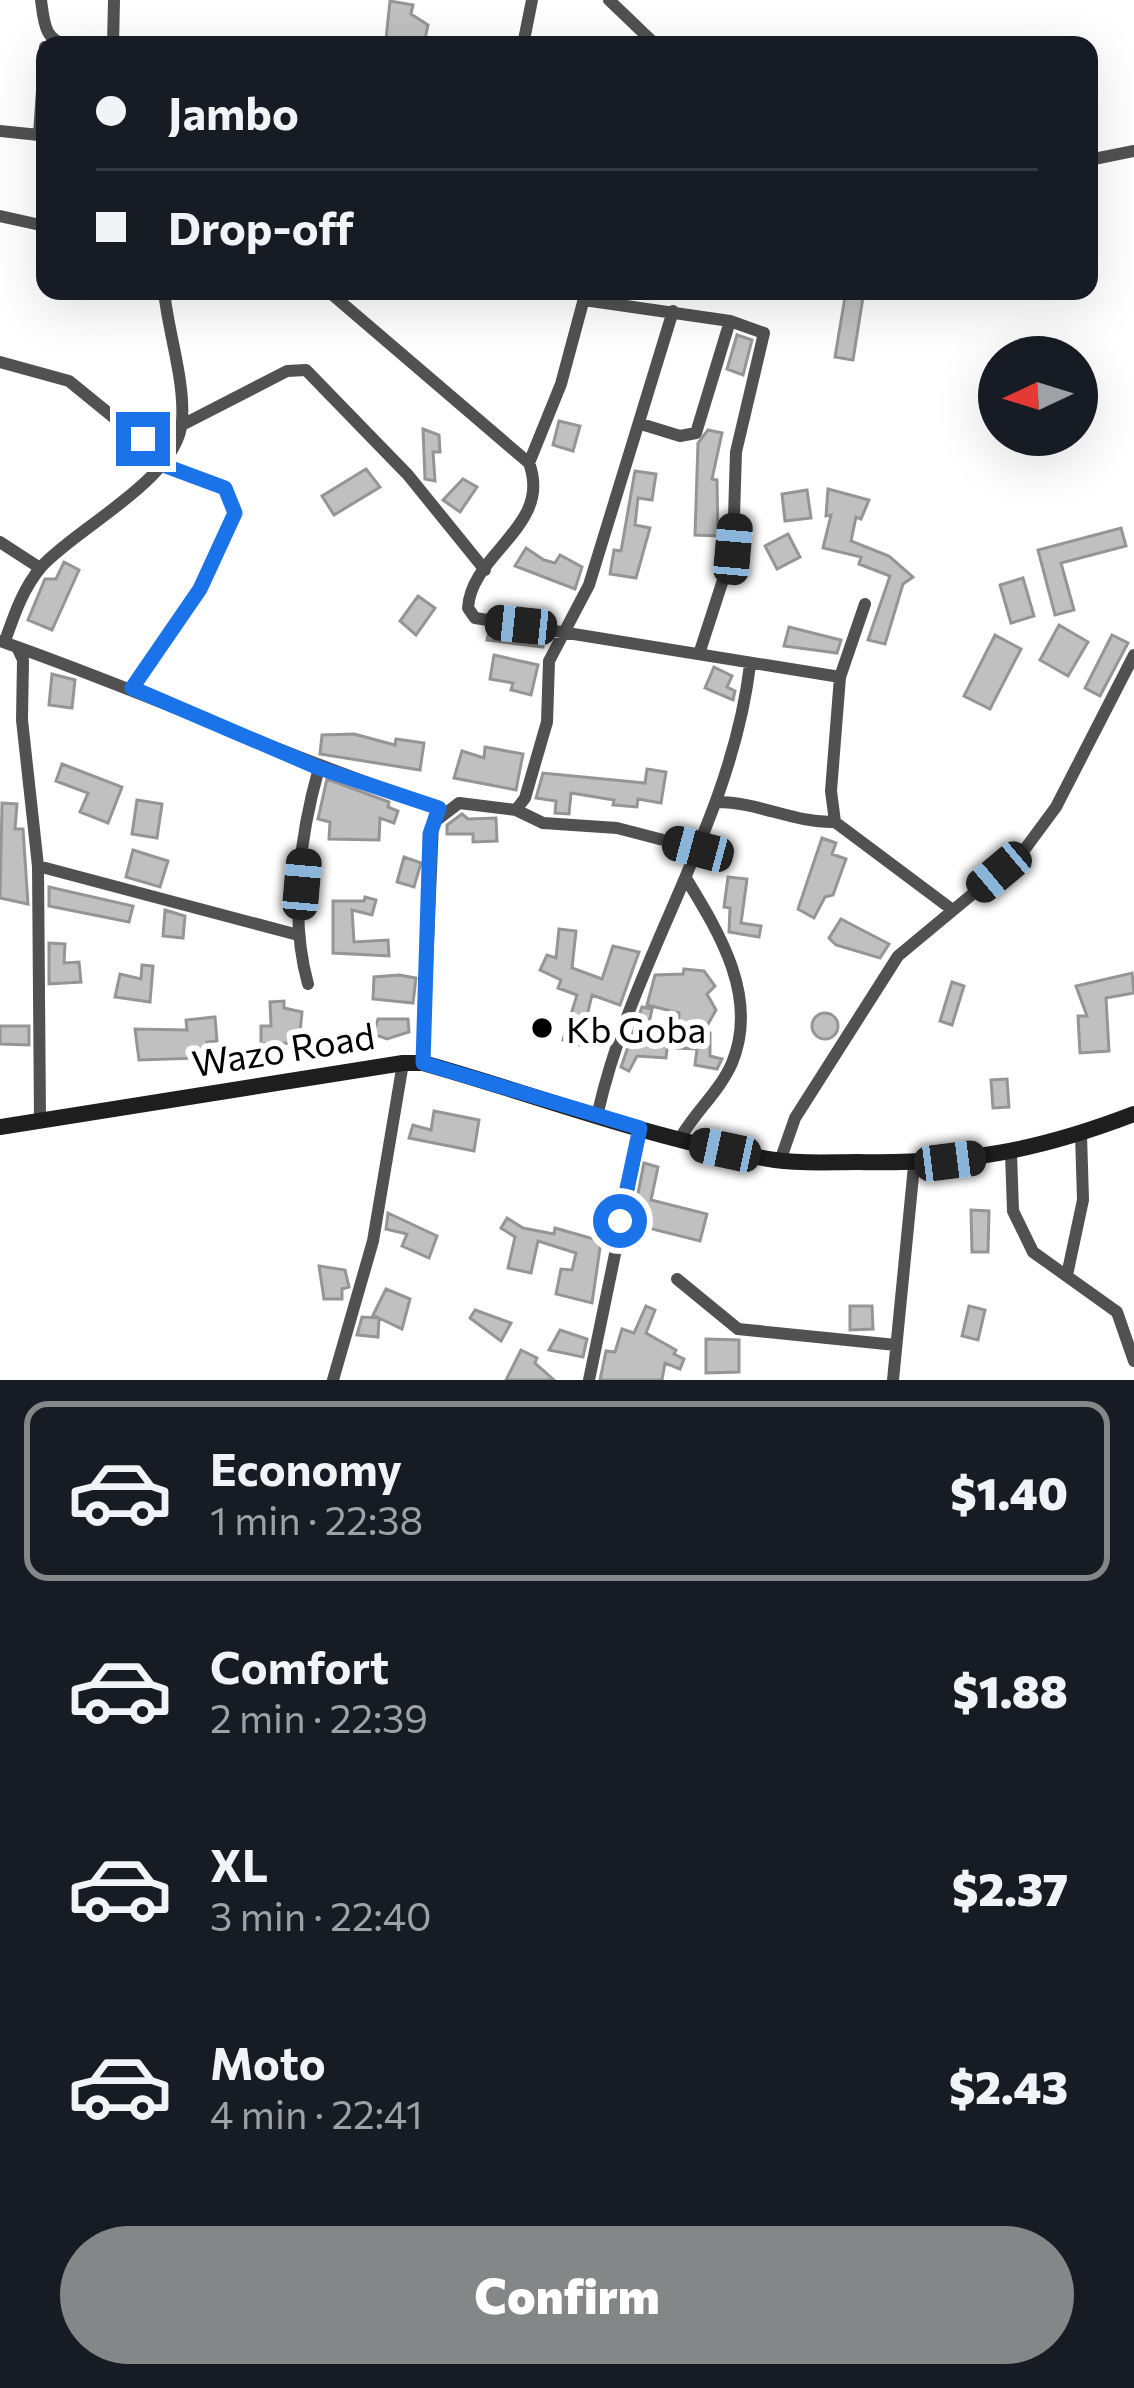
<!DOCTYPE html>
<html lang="en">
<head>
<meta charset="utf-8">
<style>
	body { margin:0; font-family:Commissioner,sans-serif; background:#20242c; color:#f1f3f6; height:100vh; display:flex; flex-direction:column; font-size:45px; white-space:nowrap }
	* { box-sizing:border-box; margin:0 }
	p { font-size:39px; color:#9ea1a6 }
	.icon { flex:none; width:66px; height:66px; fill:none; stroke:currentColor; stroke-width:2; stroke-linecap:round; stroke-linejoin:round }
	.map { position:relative; height:1380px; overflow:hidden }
	.panel { display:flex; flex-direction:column; background:#171b24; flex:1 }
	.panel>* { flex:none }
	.banner { position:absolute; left:36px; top:36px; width:1062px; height:264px; border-radius:24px; box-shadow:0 12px 48px #0002; display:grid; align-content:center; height:264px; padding:0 60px; background:#171b24 }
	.needle { width:78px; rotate:266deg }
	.fabs { position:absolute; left:978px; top:336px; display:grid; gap:24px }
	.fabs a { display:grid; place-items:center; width:120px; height:120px; border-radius:50%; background:#171b24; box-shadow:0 12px 48px #0002; font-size:60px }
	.end { position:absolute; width:54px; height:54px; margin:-27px; border:15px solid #1a73e8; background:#fff; box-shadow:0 0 0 6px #fff }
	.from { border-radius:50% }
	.car { position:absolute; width:36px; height:72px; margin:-36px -18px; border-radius:15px; box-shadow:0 0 9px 3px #0007; background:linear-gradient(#222 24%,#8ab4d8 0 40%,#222 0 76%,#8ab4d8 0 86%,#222 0) }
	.banner b { display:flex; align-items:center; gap:42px; height:114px; font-size:45px }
	.banner b+b { border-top:3px solid #363941 }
	.banner i { width:30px; height:30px; background:#f1f3f6 }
	ul { padding:21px 0 0; list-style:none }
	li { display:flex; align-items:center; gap:36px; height:180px; margin:0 24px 18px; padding:0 36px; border:6px solid transparent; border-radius:24px }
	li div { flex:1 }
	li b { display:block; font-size:45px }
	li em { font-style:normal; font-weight:800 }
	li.active { border-color:#858687 }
	li>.icon { width:108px; height:108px; stroke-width:1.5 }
	.primary-button { display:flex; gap:24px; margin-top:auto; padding:24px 60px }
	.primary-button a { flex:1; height:138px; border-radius:72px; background:#858687; color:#fff; font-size:48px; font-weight:800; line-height:138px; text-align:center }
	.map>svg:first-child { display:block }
	.building { fill:#c0c0c0; stroke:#959595; stroke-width:3 }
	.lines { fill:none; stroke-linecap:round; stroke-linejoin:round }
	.street { stroke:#515151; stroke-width:12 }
	.secondary { stroke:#1e1e1e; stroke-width:16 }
	.route { stroke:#1a73e8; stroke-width:15 }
	.poi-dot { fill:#000; stroke:#fff; stroke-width:4.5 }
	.labels { text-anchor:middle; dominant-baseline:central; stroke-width:12; stroke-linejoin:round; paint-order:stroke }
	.poi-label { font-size:36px; fill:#000; stroke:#fff; text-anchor:start }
	.street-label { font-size:36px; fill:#000; stroke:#fff }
</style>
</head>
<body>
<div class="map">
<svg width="1134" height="1380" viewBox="0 0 1134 1380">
	<rect width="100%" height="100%" fill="#fff"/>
	<!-- building -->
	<path class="building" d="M 390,1 L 413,5 L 411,14 L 428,25 L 424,44 L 386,39 Z
		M 846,291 L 864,291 L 853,360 L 835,357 Z
		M 737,335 L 752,340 L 743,375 L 727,369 Z
		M 559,421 L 580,426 L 573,451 L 553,445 Z
		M 423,429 L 439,435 L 440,452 L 433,452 L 435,481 L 425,479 Z
		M 708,430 L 722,433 L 712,479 L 717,480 L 718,536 L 695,535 L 698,443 Z
		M 366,469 L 380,487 L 334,515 L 322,496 Z
		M 635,471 L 656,474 L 652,500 L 638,498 L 635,525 L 650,528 L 636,578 L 610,574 L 614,550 L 621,551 Z
		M 463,479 L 477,487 L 460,512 L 443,500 Z
		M 828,489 L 869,500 L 861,519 L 856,517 L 851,541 L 889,556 L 913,577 L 903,584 L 885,644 L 868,640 L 890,576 L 859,564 L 861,557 L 823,548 L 831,515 L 826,516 Z
		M 807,490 L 811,518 L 785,521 L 782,494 Z
		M 1121,528 L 1126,546 L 1061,563 L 1074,610 L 1055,615 L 1038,550 Z
		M 788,534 L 800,557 L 777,569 L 765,546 Z
		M 526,548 L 544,560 L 555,563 L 560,555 L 582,567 L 575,589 L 515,566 Z
		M 64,562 L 79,570 L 52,630 L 28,620 L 45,579 L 56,579 Z
		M 1023,578 L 1034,616 L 1011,623 L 1000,585 Z
		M 418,596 L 435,608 L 416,635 L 400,621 Z
		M 1059,625 L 1088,642 L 1068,676 L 1040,660 Z
		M 789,627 L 841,640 L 837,653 L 784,646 Z
		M 489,631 L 544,640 L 543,647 L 487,640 Z
		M 995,635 L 1021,649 L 990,709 L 964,696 Z
		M 1112,635 L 1128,643 L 1100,696 L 1085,688 Z
		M 494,655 L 538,665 L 531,695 L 511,690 L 513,683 L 490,679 Z
		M 714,667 L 732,676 L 727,687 L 735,691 L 733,700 L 705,688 Z
		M 52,674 L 75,680 L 72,708 L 49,705 Z
		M 354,734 L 395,745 L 396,739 L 424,743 L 420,770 L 320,754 L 322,735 Z
		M 485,747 L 523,754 L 516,790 L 454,778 L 462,751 L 484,758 Z
		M 62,764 L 122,787 L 108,823 L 80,812 L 88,793 L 56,781 Z
		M 647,769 L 666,772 L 661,803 L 638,799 L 637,807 L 613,805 L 614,800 L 571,793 L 569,814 L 555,813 L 556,801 L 536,798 L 543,773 L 645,783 Z
		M 327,779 L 389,802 L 388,807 L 398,811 L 394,823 L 380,818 L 379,840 L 329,839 L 330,822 L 318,819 Z
		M 137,800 L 162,804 L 157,838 L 132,834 Z
		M 2,803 L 17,804 L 15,829 L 23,829 L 28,904 L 0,898 Z
		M 462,814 L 468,819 L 496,818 L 497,841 L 473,842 L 473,834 L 447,834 L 447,825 Z
		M 822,838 L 836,843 L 832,854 L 846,859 L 833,895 L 825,897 L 814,918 L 798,909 Z
		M 133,850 L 168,861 L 160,887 L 126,877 Z
		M 404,857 L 421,863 L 414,887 L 397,882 Z
		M 728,877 L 747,879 L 741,923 L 761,926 L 759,937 L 729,932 L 730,908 L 724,907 Z
		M 49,887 L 133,906 L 129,922 L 49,906 Z
		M 365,897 L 376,900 L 372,915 L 352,910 L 354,942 L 388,940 L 389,956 L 333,953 L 333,901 L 364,901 Z
		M 165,910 L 185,916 L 183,938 L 163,936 Z
		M 841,919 L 889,944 L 880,958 L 836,945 L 829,938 Z
		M 559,929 L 576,931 L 572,968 L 602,979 L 613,946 L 639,952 L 620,1005 L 592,995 L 580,1045 L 563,1040 L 577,995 L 558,988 L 561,980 L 540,970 L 547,955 L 556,958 Z
		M 49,943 L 65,944 L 64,963 L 79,962 L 81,982 L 49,984 Z
		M 142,965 L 153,966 L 150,1002 L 115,997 L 120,974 L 141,979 Z
		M 684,969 L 704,971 L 715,986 L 707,994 L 716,1010 L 703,1033 L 710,1033 L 710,1056 L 722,1059 L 717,1069 L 695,1065 L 697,1049 L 677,1048 L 679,1013 L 647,1005 L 655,975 L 683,974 Z
		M 1132,973 L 1134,993 L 1106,998 L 1109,1051 L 1080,1053 L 1078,1016 L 1087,1016 L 1076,986 Z
		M 399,975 L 416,978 L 413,1003 L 373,999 L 374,977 Z
		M 952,982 L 964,986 L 952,1025 L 940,1021 Z
		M 284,1001 L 284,1008 L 302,1012 L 299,1043 L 261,1044 L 261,1026 L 271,1026 L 270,1002 Z
		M 642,1007 L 652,1009 L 646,1038 L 668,1041 L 666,1058 L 637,1056 L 629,1071 L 621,1067 Z
		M812 1026a13 13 0 1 1 26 0a13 13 0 1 1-26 0Z
		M 215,1017 L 217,1041 L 207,1042 L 210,1071 L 199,1072 L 198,1058 L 139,1060 L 135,1029 L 187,1030 L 186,1020 Z
		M 378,1019 L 408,1019 L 409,1032 L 387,1039 L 373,1034 Z
		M 0,1026 L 29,1026 L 29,1045 L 0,1044 Z
		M 1007,1079 L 1009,1107 L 993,1108 L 991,1080 Z
		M 434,1111 L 479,1120 L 474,1151 L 409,1138 L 413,1125 L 431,1130 Z
		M 644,1163 L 658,1167 L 651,1200 L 707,1214 L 700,1241 L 632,1224 Z
		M 971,1210 L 989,1211 L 988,1252 L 972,1252 Z
		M 388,1213 L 437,1236 L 429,1258 L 402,1246 L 407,1234 L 386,1229 Z
		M 507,1218 L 523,1228 L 554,1234 L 555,1228 L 601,1241 L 592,1303 L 556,1294 L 561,1269 L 572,1270 L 576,1253 L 538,1241 L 531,1273 L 508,1268 L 515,1237 L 501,1228 Z
		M 319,1266 L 345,1270 L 349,1287 L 342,1289 L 342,1299 L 324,1299 Z
		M 386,1289 L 410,1299 L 402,1329 L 379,1318 L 378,1337 L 357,1335 L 362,1317 L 379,1318 L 373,1315 Z
		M 646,1306 L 655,1310 L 646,1333 L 676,1350 L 674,1354 L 684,1359 L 680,1369 L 665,1363 L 662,1380 L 600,1380 L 606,1351 L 615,1352 L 622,1329 L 634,1333 Z
		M 850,1306 L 872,1306 L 873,1329 L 850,1330 Z
		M 969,1306 L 985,1310 L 978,1340 L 962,1336 Z
		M 475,1310 L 511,1323 L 501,1341 L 470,1318 Z
		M 560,1330 L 587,1339 L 583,1357 L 549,1350 Z
		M 706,1339 L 739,1340 L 739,1372 L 706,1373 Z
		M 521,1350 L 537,1358 L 535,1363 L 554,1380 L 506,1380 Z"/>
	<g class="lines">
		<!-- street -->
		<path class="street" d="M 41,0 C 44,22 44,43 71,45
			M 609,0 L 656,45
			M 113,45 L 114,0
			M 523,45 L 532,0
			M 0,131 L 39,135 L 45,47
			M 1089,160 L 1134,151
			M 0,216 L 45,226
			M 328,291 L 529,463 C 553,526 471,553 468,608 L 475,618 L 840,677
			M 584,300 L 730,321 L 764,333 L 736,452 L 733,549 L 700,651
			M 0,362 L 69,381 L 166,460
			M 641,424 L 680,436 L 696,433 L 730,321
			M 182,425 L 287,371 L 306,370 L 408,475 L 485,570
			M 529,463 L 561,384 L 586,291
			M 0,542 L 40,568
			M 865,604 L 840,677 L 831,791 L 835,822 L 950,908
			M 0,641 L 17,647 L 23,660 L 22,720 L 38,866 L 40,1120
			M 5,641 C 14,615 23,588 42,566 C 80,525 177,480 182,421 C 185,380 168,332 164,291
			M 17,647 C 159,698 296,760 439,808 L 439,814
			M 132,688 L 200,589 L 235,513 L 225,488 L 163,465
			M 717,802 C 759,802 793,823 835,822
			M 516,810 L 543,823 L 617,828 L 698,849
			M 38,866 L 298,935
			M 308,984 C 289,916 300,835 319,768
			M 423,1063 L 433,823 L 459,803 L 516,810 L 525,798 L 547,722 L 549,661 L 589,585 L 673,311
			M 598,1112 C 633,957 731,824 750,665
			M 679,1140 C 694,1113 720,1091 732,1063 C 759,998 720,934 687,880
			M 1011,1153 L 1013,1211 L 1033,1252 L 1117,1312 L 1134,1361
			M 780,1161 L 795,1118 L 898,956 L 1022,853 L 1056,807 L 1134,655
			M 1067,1275 L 1083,1200 L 1081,1134
			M 677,1279 L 738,1329 L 896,1345
			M 333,1380 L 373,1241 L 403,1063
			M 589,1380 L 641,1128
			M 893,1380 L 914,1166"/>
		<!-- secondary -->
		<path class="secondary" d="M 0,1127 L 403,1063 L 423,1063 C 537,1095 659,1142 775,1160 C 802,1164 831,1162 858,1162 C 963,1164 1035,1152 1134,1114"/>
	</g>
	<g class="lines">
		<!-- route -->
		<path class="route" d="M 143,439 L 166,460 L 163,465 L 225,488 L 235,513 L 200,589 L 132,688 L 319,768 L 439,808 L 430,834 L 423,1063 L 640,1128 L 620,1221"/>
	</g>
	<!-- markers -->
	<circle class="poi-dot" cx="542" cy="1028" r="12"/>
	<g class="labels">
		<!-- poi labels -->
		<g class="poi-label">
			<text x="566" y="1028">Kb Goba</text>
		</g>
		<!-- street labels -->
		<g class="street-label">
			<text transform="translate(283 1048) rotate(-9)">Wazo Road</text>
		</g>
	</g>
</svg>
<div class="fabs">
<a><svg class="needle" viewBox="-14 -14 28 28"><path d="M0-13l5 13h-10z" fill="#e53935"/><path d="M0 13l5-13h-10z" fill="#9ea1a6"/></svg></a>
</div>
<i class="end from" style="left:620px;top:1221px"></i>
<i class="end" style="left:143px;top:439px"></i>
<i class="car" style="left:733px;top:549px;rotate:5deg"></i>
<i class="car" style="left:521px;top:625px;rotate:276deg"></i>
<i class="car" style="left:698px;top:849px;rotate:285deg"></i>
<i class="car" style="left:999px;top:872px;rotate:230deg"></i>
<i class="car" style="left:302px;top:884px;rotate:5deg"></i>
<i class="car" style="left:725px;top:1150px;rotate:282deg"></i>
<i class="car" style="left:950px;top:1161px;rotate:83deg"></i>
<div class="banner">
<b><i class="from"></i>Jambo</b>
<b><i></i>Drop-off</b>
</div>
</div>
<section class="panel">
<ul>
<li class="active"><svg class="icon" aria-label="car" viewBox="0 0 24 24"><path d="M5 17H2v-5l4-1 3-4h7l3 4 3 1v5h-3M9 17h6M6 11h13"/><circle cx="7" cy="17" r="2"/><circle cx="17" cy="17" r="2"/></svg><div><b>Economy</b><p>1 min · 22:38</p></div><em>$1.40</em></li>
<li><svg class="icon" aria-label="car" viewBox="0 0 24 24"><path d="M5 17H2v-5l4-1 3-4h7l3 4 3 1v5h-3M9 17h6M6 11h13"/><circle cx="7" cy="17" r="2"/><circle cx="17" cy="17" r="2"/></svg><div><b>Comfort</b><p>2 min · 22:39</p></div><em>$1.88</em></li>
<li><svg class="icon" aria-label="car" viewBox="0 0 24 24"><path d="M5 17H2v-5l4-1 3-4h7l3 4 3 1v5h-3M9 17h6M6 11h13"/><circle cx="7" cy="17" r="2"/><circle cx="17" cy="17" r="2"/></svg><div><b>XL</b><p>3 min · 22:40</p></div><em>$2.37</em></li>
<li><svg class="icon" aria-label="car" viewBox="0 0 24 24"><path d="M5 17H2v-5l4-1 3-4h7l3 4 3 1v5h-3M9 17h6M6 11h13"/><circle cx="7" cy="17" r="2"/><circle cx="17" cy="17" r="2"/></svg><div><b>Moto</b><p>4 min · 22:41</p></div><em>$2.43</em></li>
</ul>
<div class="primary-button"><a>Confirm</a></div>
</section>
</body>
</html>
